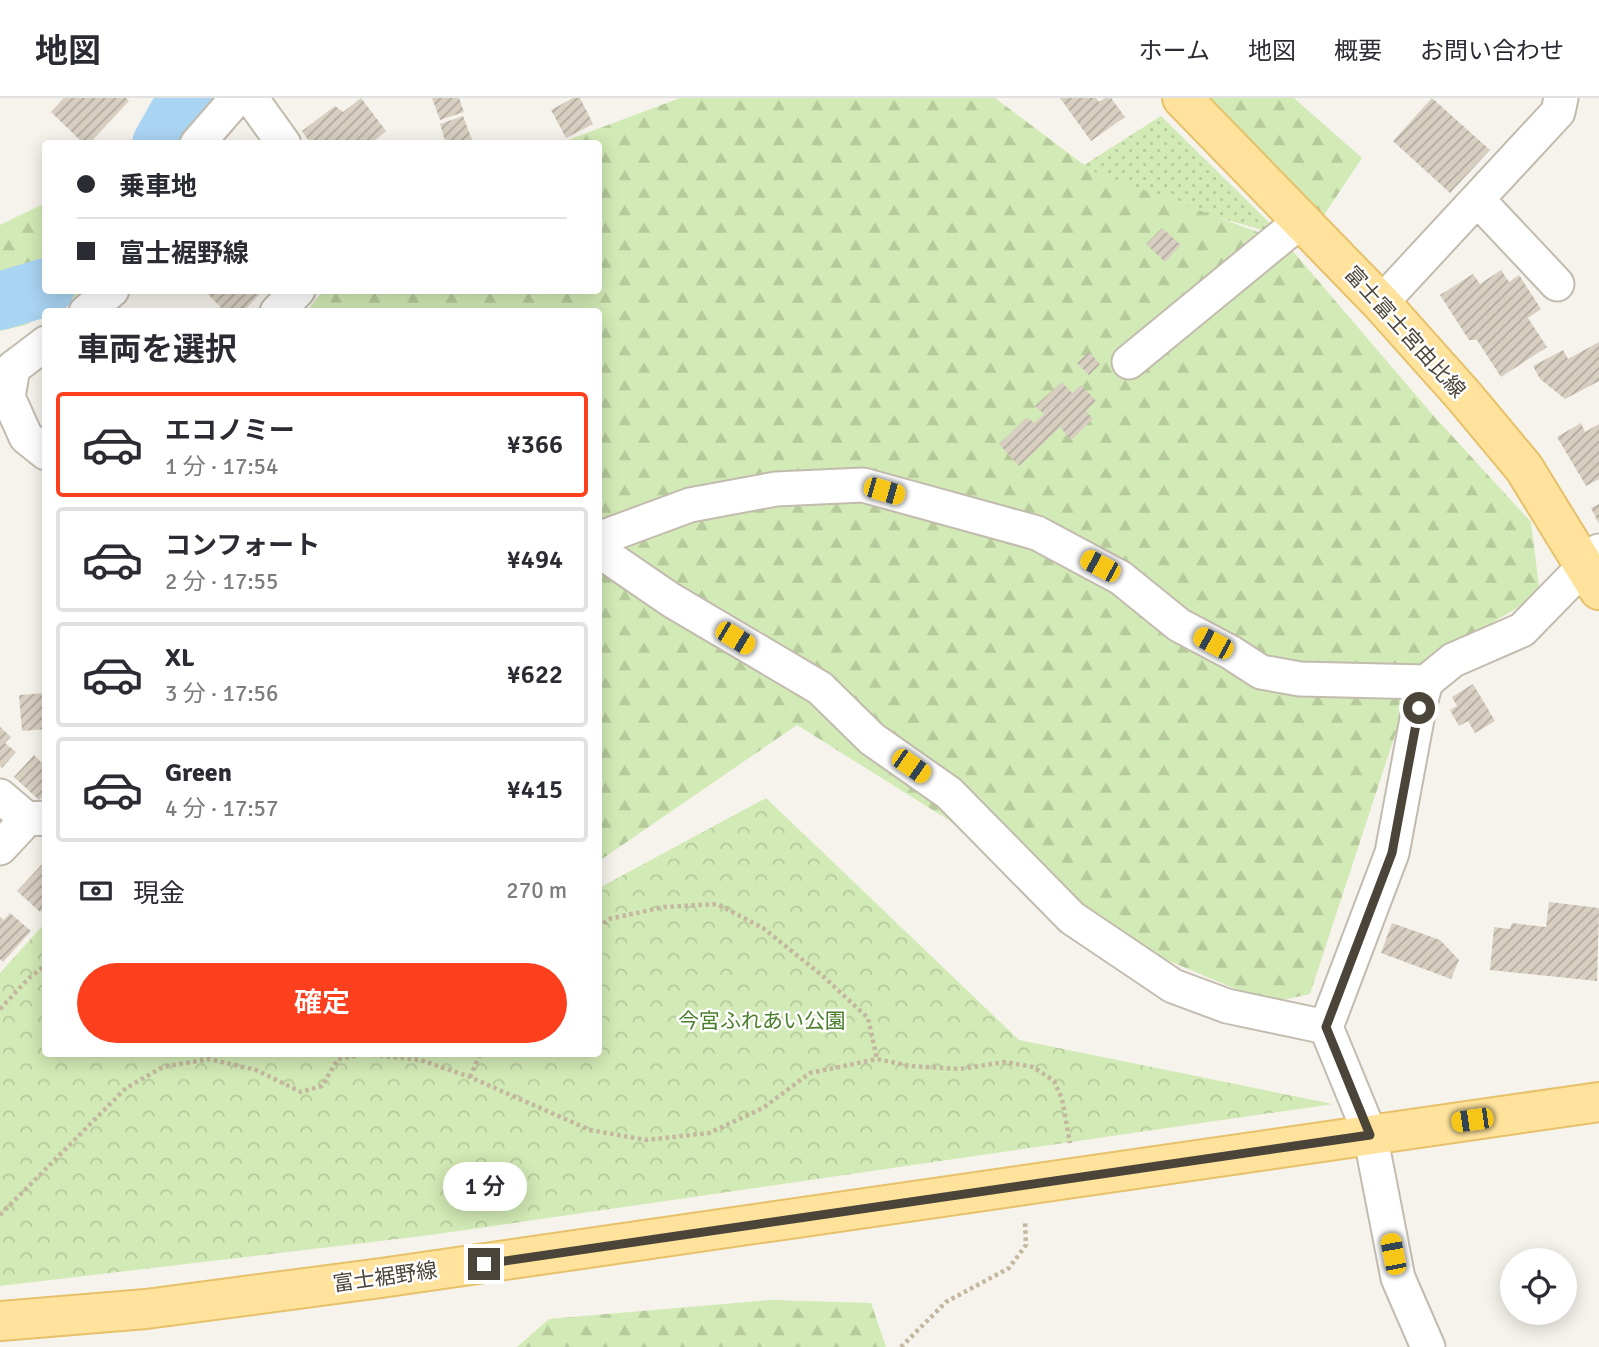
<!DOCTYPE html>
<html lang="ja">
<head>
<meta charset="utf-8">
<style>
	body { margin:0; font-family:Signika,"Noto Sans JP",sans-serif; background:#f2f2f3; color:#2b2b33; height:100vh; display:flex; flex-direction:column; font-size:26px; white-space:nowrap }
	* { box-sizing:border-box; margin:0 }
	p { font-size:23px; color:#7c7c81 }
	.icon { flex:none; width:38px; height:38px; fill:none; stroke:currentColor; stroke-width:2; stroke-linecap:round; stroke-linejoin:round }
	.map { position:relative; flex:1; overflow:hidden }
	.details { position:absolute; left:42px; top:210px; width:560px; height:749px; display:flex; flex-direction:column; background:#fff; border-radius:7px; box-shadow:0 4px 18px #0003 }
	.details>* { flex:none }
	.top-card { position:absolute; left:42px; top:42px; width:560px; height:154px; border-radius:7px; box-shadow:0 4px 18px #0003; display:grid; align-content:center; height:154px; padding:0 35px; background:#fff }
	.buttons { position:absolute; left:1500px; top:1150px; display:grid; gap:14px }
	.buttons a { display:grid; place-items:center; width:77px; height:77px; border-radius:50%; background:#fff; box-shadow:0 4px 18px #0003; font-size:35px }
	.end { position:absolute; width:32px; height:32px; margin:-16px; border:9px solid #4b4439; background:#fff; box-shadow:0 0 0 4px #fff }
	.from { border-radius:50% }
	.bubble { position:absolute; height:49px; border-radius:24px; background:#fff; box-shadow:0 4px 18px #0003; font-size:23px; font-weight:600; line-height:49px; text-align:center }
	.car { position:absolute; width:21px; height:42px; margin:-21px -10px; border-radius:9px; box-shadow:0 0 5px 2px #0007; background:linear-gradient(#f5c518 24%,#345 0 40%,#f5c518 0 76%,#345 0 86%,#f5c518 0) }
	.top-card b { display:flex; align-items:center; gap:24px; height:66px; font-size:26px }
	.top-card b+b { border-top:2px solid #e1e1e2 }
	.top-card i { width:18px; height:18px; background:#2b2b33 }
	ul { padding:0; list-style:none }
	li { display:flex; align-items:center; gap:21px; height:105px; margin:0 14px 10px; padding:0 21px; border:4px solid #e1e1e2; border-radius:7px }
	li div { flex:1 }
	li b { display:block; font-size:26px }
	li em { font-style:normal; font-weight:600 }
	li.on { border-color:#fc3f1d }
	li>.icon { width:63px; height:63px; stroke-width:1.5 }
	h2 { padding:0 35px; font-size:32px; line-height:84px }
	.pay { display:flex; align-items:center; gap:18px; height:77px; padding:0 35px; font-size:26px }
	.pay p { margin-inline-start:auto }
	.primary-button { display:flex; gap:14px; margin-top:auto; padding:14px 35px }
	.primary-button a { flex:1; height:80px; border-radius:42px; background:#fc3f1d; color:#fff; font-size:28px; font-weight:600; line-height:80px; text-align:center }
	header { display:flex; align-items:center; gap:42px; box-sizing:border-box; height:98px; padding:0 35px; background:#fff; border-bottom:2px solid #e1e1e2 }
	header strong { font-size:33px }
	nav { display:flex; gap:38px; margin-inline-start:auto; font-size:24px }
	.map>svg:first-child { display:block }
	.grass { fill:url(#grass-dots) }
	.forest { fill:url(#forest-firs) }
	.park { fill:url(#park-crowns) }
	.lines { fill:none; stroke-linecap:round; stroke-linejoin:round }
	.river { stroke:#a9d4f2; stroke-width:58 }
	.building { fill:url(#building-hatch) }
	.minor-casing { stroke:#c2bbae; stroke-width:37 }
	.primary-casing { stroke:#e6c16a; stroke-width:42 }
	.path { stroke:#c4b79f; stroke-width:4.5; stroke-dasharray:3.5 3.5; stroke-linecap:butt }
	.minor { stroke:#fff; stroke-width:33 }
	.primary { stroke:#ffe39c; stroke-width:38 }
	.route { stroke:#4b4439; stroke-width:9 }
	.labels { text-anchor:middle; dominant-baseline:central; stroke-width:5; stroke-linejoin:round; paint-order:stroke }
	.street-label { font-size:21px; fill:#4b4439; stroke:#fff }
	.park-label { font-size:21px; fill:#4a7f2a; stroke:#fff }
</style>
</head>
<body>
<header>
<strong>地図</strong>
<nav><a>ホーム</a><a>地図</a><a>概要</a><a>お問い合わせ</a></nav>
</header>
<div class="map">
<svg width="1599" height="1249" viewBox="0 0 1599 1249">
	<defs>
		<pattern id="grass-dots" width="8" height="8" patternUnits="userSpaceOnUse" patternTransform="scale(1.75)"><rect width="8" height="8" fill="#d2eab5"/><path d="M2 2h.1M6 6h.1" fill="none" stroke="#b6ca9c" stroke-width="1.8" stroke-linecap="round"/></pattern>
		<pattern id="forest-firs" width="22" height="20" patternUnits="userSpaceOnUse" patternTransform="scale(1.75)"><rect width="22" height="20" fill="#d2eab5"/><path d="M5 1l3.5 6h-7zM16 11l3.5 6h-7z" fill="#b6ca9c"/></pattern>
		<pattern id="park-crowns" width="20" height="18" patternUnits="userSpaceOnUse" patternTransform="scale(1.75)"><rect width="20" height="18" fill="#d2eab5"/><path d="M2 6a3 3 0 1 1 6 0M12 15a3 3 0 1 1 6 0" fill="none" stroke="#b6ca9c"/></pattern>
		<pattern id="building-hatch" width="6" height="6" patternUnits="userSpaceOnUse" patternTransform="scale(1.75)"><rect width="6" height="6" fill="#d8cfc1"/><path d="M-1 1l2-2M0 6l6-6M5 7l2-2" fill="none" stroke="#b1aa9e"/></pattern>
	</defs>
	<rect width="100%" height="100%" fill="#f6f3ec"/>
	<!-- grass -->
	<path class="grass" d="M 1161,18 L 1283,138 L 1108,88 L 1084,67 Z"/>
	<!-- forest -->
	<path class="forest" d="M 680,0 L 995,0 L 1092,73 L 1285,144 L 1432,316 L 1531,424 L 1540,496 L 1417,570 L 1310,896 L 1269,905 L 1148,854 L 1054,788 L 797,627 L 599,763 L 598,214 L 306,214 L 323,193 L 598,192 L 598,46 L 560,45 Z
		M 1207,0 L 1294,0 L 1362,60 L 1320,123 Z
		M 45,105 L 46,192 L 85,193 L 26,227 L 0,233 L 0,127 Z
		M 771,1202 L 871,1205 L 886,1249 L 517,1249 L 549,1221 Z"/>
	<!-- park -->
	<path class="park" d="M 766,700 L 1019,942 L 1333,1006 L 431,1137 L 0,1188 L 0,875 L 45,825 L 46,956 L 598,956 L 599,790 Z"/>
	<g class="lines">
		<!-- river -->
		<path class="river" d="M 161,46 L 187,0
			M 0,203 L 46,189"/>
	</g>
	<!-- building -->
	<path class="building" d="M 64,0 L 126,0 L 129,3 L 89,46 L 84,46 L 51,14 Z
		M 361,0 L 386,33 L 374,43 L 376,46 L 311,46 L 302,33 L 335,8 L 343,14 Z
		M 432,0 L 459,0 L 464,14 L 440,22 Z
		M 573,0 L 580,0 L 593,26 L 566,40 L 551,12 Z
		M 1060,0 L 1096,0 L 1099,4 L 1105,0 L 1111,0 L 1125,19 L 1091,43 Z
		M 1432,0 L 1490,52 L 1450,95 L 1393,43 Z
		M 463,18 L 473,44 L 446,46 L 440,26 Z
		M 1162,130 L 1181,147 L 1165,164 L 1146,146 Z
		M 1501,172 L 1509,184 L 1519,177 L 1541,211 L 1528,220 L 1547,249 L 1501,279 L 1477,242 L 1469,242 L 1440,197 L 1473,176 L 1480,186 Z
		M 204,192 L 263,192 L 243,214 L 225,214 Z
		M 1599,244 L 1599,283 L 1565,301 L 1540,281 L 1533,268 L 1563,252 L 1568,261 Z
		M 1089,254 L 1100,266 L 1089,277 L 1077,265 Z
		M 1062,284 L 1072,295 L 1081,287 L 1096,303 L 1086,313 L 1093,321 L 1071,342 L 1060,329 L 1019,368 L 999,346 L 1027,319 L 1034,325 L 1044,316 L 1035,308 Z
		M 1581,325 L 1585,334 L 1599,326 L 1599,381 L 1586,388 L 1557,339 Z
		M 1599,406 L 1599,426 L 1591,410 Z
		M 1473,586 L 1495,623 L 1475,635 L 1468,623 L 1459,628 L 1450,612 L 1457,608 L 1452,599 Z
		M 46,595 L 46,631 L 22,633 L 19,597 Z
		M 0,629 L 11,639 L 5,645 L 16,654 L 2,670 L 0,668 Z
		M 34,657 L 43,666 L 46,663 L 46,695 L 39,702 L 14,679 Z
		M 46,762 L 46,808 L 40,814 L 17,793 Z
		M 1549,804 L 1599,810 L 1597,883 L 1490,872 L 1494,829 L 1510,831 L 1512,825 L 1546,829 Z
		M 10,815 L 31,833 L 3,864 L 0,861 L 0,819 L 4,822 Z
		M 1392,825 L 1440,842 L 1459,862 L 1451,881 L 1381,855 Z"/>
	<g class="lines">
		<defs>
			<path id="minor" d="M 251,0 L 284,46
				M 197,46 L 237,0
				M 1478,102 L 1557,186
				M 1381,205 L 1558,14 L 1561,0
				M 86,214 L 112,192
				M 277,214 L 298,192
				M 46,245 L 13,270 L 8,299 L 26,339 L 46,355
				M 1129,264 L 1302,122
				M 598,441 L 690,407 L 776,391 L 863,387 L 1037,435 L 1121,480 L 1179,527 L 1230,554 L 1261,574 L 1300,581 L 1426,584
				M 598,452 L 671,502 L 820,590 L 872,641 L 949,695 L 1072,820 L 1173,888 L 1227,908 L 1326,929
				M 0,698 L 27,721 L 46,720
				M 0,750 L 27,721
				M 1428,1249 L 1398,1180 L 1370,1036 L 1326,929 L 1392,755 L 1419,610 L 1426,584 L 1453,562 L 1522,532 L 1599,453"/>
			<path id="primary" d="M 1182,0 L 1381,205 L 1464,298 L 1524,370 L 1599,492
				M 0,1223 L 146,1211 L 381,1180 L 1599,1004"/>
		</defs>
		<!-- minor casing -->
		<use href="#minor" class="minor-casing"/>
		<!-- primary casing -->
		<use href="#primary" class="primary-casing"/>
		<!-- path -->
		<path class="path" d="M 598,830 L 609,821 L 664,809 L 717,806 L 763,830 L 824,879 L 868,920 L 877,961
			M 0,911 L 29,880 L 46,867
			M 470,979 L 480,956
			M 0,1117 L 126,990 L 163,969 L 209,961 L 256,972 L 301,994 L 322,988 L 338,961 L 365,956 L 421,962 L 470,979 L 590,1032 L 646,1042 L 709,1035 L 763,1010 L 810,975 L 877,961 L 910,968 L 960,971 L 1005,964 L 1033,969 L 1054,983 L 1062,1001 L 1070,1045
			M 901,1249 L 946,1204 L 1009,1170 L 1026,1147 L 1025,1123"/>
		<!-- minor -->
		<use href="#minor" class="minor"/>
		<!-- primary -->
		<use href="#primary" class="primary"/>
	</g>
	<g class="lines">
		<!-- route -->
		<path class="route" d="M 484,1166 L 1370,1037 L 1326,929 L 1392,755 L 1419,610"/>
	</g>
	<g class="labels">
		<!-- street labels -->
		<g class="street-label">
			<text transform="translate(1405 234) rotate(48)">富士富士宮由比線</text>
			<text transform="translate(385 1179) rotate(-8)">富士裾野線</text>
		</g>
		<!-- park labels -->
		<g class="park-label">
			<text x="762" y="923">今宮ふれあい公園</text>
		</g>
	</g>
</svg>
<div class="buttons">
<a><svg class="icon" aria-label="locate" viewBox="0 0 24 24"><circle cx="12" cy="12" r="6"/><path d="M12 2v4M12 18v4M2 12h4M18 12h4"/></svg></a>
</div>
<i class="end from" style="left:1419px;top:610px"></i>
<i class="end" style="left:484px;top:1166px"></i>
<div class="bubble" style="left:443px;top:1064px;width:84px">1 分</div>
<i class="car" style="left:884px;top:393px;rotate:106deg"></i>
<i class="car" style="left:1100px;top:468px;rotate:298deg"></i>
<i class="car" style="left:735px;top:540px;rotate:121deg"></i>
<i class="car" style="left:1213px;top:545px;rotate:298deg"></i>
<i class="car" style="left:911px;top:668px;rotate:125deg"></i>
<i class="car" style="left:1472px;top:1022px;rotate:262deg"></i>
<i class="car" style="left:1393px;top:1156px;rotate:349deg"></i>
<div class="top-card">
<b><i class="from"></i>乗車地</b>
<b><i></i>富士裾野線</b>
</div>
<section class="details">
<h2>車両を選択</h2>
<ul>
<li class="on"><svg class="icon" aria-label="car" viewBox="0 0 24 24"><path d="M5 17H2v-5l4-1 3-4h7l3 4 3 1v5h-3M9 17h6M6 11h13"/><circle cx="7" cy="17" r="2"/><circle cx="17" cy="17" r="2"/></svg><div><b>エコノミー</b><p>1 分 · 17:54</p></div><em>¥366</em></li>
<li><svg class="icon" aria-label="car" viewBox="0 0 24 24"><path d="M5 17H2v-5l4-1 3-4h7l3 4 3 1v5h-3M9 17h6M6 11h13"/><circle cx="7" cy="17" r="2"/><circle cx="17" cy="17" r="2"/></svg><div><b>コンフォート</b><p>2 分 · 17:55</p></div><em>¥494</em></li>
<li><svg class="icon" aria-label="car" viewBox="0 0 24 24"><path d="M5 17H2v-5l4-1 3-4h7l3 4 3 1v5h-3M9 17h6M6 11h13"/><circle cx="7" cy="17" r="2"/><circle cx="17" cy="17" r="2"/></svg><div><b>XL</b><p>3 分 · 17:56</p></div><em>¥622</em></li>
<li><svg class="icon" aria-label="car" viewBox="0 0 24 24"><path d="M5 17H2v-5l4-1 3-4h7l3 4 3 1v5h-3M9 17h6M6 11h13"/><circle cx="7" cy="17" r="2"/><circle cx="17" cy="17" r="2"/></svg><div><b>Green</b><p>4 分 · 17:57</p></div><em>¥415</em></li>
</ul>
<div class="pay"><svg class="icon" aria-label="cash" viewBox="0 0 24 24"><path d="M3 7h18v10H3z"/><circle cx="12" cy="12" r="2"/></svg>現金<p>270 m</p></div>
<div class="primary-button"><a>確定</a></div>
</section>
</div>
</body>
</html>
